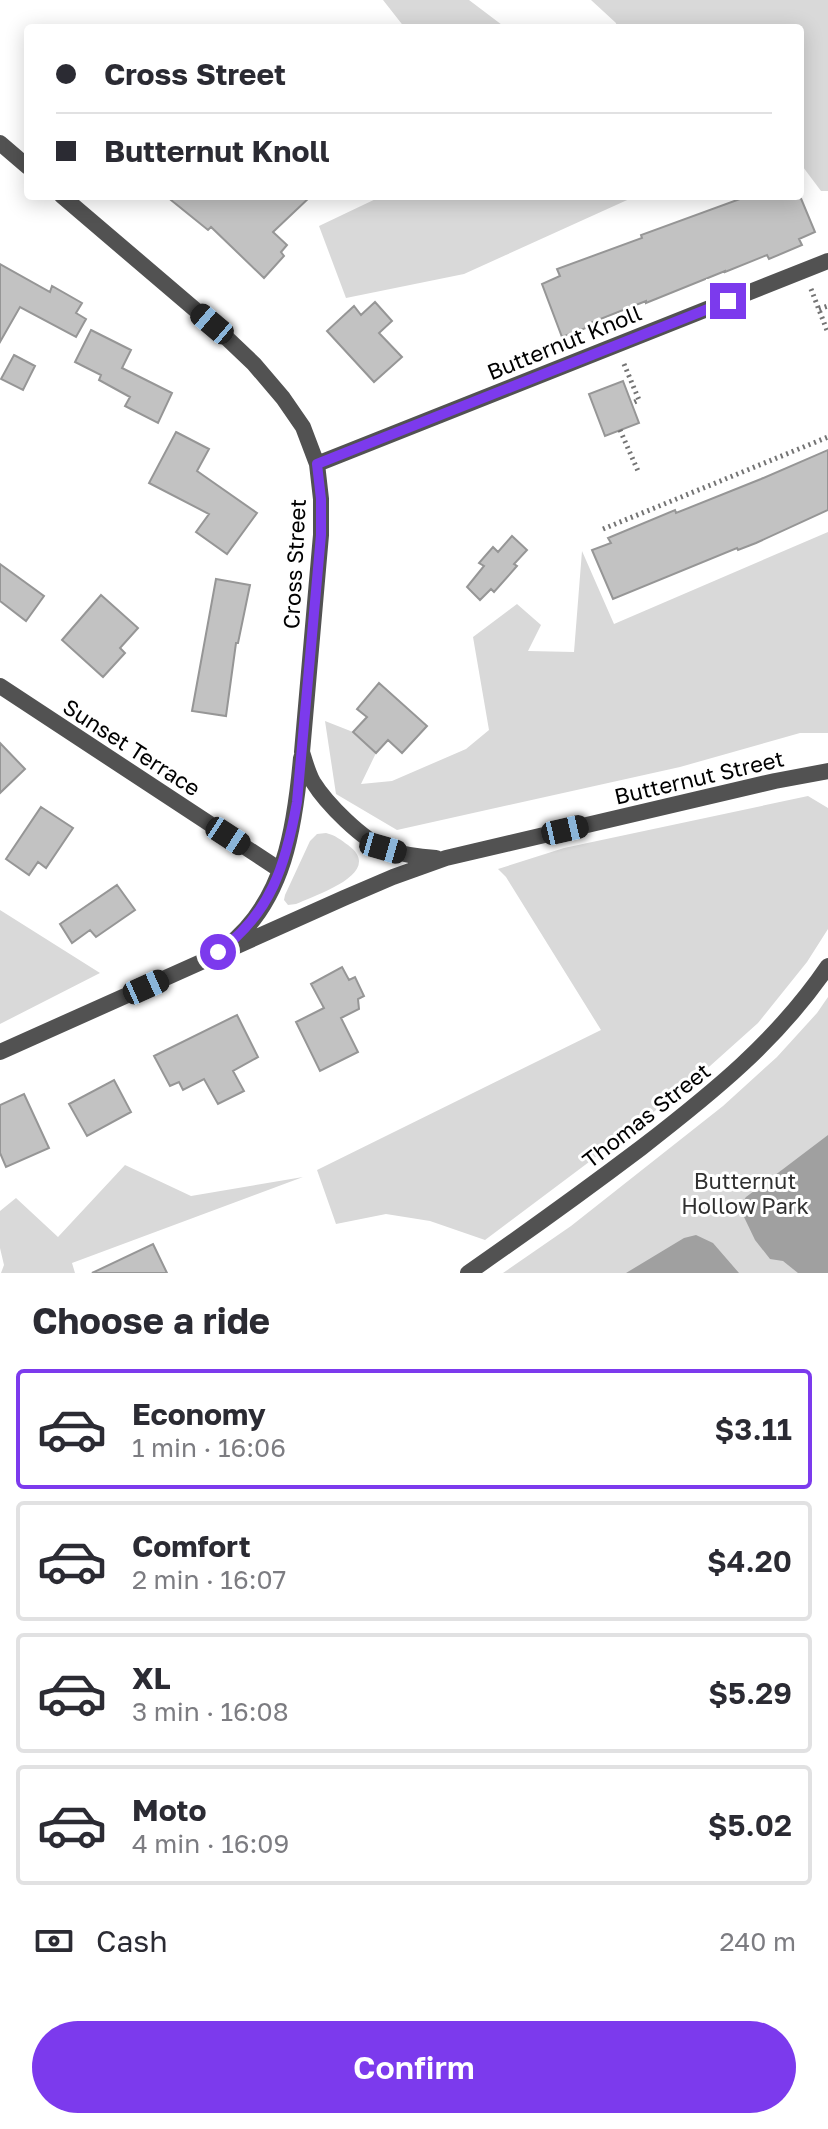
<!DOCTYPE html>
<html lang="en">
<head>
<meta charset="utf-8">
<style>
	body { margin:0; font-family:"Golos Text",sans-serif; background:#f2f2f3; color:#2b2b33; height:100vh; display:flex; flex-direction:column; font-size:30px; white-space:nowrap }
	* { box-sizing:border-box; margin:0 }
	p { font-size:26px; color:#7c7c81 }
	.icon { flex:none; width:44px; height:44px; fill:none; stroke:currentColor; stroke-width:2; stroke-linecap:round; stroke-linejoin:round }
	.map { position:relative; height:1273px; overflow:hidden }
	.panel { display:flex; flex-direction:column; background:#fff; flex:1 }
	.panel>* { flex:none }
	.guide { position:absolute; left:24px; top:24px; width:780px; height:176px; border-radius:8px; box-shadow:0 4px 20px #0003; display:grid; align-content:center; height:176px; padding:0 32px; background:#fff }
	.end { position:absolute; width:36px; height:36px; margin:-18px; border:10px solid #7c3aed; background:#fff; box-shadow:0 0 0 4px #fff }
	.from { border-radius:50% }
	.car { position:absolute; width:24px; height:48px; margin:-24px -12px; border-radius:10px; box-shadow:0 0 6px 2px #0007; background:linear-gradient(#222 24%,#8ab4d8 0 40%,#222 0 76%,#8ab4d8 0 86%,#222 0) }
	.guide b { display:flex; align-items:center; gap:28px; height:76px; font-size:30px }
	.guide b+b { border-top:2px solid #e1e1e2 }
	.guide i { width:20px; height:20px; background:#2b2b33 }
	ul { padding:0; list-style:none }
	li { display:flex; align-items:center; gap:24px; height:120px; margin:0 16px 12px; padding:0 16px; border:4px solid #e1e1e2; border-radius:8px }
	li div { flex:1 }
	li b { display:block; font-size:30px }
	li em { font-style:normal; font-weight:600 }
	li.current { border-color:#7c3aed }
	li>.icon { width:72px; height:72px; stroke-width:1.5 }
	h2 { padding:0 32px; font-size:36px; line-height:96px }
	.pay { display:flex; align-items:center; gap:20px; height:88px; padding:0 32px; font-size:30px }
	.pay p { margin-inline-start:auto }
	.primary-button { display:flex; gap:16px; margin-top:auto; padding:16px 32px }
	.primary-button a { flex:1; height:92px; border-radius:48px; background:#7c3aed; color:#fff; font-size:32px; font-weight:600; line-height:92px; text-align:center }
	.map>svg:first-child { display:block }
	.green { fill:#d9d9d9 }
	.water { fill:#a0a0a0 }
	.building { fill:#c2c2c2; stroke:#969696; stroke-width:2 }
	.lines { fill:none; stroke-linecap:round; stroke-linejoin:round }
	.path { stroke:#747474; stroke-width:5; stroke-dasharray:2 4; stroke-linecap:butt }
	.street { stroke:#525252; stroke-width:16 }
	.route { stroke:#7c3aed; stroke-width:10 }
	.labels { text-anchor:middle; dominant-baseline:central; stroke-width:6; stroke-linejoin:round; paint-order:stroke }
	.street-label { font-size:22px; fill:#000; stroke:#fff }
	.park-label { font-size:22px; fill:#303030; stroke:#fff }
</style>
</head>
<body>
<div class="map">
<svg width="828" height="1273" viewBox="0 0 828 1273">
	<rect width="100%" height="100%" fill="#fff"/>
	<!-- green -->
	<path class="green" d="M 383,0 L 469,0 L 506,28 L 405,28 Z
		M 591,0 L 828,0 L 828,191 L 821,191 L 800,163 L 800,28 L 617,28 L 616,23 Z
		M 382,196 L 636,196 L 464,274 L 346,298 L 319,226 Z
		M 828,532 L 828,733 L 800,733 L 680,767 L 397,830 L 336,794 L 325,721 L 353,732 L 376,753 L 361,784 L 392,781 L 466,749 L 489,730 L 473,637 L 517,604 L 541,625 L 528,651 L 574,652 L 582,551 L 614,624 Z
		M 808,796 L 828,808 L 828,929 L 807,962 L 758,1023 L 710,1066 L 629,1132 L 485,1240 L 430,1221 L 386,1214 L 336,1224 L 317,1170 L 601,1030 L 506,877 L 498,869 L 564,848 Z
		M 326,833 C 335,835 341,840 348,845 C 386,873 315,895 296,904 L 288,905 L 284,900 L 285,895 L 310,841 L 317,834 Z
		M 0,910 L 100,973 L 0,1024 Z
		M 828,997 L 828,1273 L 503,1273 L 571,1226 L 723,1106 L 777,1057 L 817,1013 Z
		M 125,1165 L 191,1196 L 303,1177 L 72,1263 L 75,1273 L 1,1273 L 4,1265 L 0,1248 L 0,1211 L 16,1198 L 58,1237 Z"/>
	<!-- water -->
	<path class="water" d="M 828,1135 L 828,1273 L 798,1273 L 783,1261 L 770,1259 L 755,1240 L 744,1217 L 741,1204 L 746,1197 Z
		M 696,1235 L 713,1243 L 739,1273 L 626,1273 L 684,1238 Z"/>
	<!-- building -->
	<path class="building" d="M 166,196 L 311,196 L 273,232 L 287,245 L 281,252 L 284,256 L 264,278 L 211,227 L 208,230 Z
		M 748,196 L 800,196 L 815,232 L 799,239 L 802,245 L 769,259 L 767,255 L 725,272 L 725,271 L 646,303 L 646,301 L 585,325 L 586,328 L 562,337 L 542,284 L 560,276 L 557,269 L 642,238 L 641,235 Z
		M 0,264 L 50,292 L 52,286 L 82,303 L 76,313 L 86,319 L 76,337 L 20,307 L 0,342 Z
		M 375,302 L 392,321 L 379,333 L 402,357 L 374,382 L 327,331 L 354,306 L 361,315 Z
		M 91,330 L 131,350 L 122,368 L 172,393 L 158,423 L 125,406 L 130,397 L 99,380 L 101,375 L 75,362 Z
		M 14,355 L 35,366 L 23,390 L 1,379 Z
		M 623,381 L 639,423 L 605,436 L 589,394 Z
		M 176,432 L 209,449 L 197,471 L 257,513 L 227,554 L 196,532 L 209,514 L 149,483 Z
		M 828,450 L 828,510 L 756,543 L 738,550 L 737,548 L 613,599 L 592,550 L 611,543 L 608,538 L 675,510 L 676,513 L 761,479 Z
		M 512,536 L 527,550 L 514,564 L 517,566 L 494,592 L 491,589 L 480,600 L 467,587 L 484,566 L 479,563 L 493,547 L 498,552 Z
		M 0,564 L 44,596 L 26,621 L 0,601 Z
		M 216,579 L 250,585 L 238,643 L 236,643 L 226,716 L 192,711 Z
		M 101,595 L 138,628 L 120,648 L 125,653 L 103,677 L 62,640 Z
		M 379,683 L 427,726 L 402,753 L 388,740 L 376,753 L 353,732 L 367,717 L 357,709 Z
		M 0,743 L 25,769 L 0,793 Z
		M 41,807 L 73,828 L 46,868 L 38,862 L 29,875 L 6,859 Z
		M 117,885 L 135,910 L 96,937 L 90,930 L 72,943 L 60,924 Z
		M 342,967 L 349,980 L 355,977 L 364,996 L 358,999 L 359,1009 L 341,1018 L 358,1052 L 320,1071 L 296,1022 L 324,1008 L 311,984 Z
		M 237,1015 L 258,1057 L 233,1071 L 244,1091 L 218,1104 L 204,1079 L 183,1090 L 179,1082 L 170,1086 L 154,1056 Z
		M 114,1080 L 131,1112 L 87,1136 L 69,1104 Z
		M 24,1094 L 49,1148 L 6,1167 L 0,1153 L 0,1105 Z
		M 153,1244 L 167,1273 L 92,1273 Z"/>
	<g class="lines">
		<!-- path -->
		<path class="path" d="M 811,289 L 828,333
			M 819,309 L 828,306
			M 624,364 L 639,400 L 632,403
			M 620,430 L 638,471
			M 603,529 L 828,437"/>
		<!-- street -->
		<path class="street" d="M 0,143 L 28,167
			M 62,196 L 212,324 L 254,364 L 283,398 L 303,427 L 317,464 L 321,499 L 321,535 L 302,752 C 305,762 308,773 313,782 C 326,803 363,841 387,849 C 403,855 419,857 436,858
			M 317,464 L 828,261
			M 0,686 L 280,870
			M 227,946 C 285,901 295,825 301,758
			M 0,1052 L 344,898 L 393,877 L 446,858 L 775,781 L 828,771
			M 468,1273 C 527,1232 584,1191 641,1148 C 712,1093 777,1041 828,966"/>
	</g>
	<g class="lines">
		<!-- route -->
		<path class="route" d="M 218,952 C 271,914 286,864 297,802 L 321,535 L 321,499 L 317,464 L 728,301"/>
	</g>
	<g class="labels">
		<!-- street labels -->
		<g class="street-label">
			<text transform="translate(564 342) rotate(-22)">Butternut Knoll</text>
			<text transform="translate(294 564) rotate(-87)">Cross Street</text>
			<text transform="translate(132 747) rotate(33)">Sunset Terrace</text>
			<text transform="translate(699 777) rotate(-13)">Butternut Street</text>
			<text transform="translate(646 1115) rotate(-38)">Thomas Street</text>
		</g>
		<!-- park labels -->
		<g class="park-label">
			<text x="745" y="1180">Butternut<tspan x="745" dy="25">Hollow Park</tspan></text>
		</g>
	</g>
</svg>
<i class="end from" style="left:218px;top:952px"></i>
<i class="end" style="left:728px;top:301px"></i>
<i class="car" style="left:212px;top:324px;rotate:310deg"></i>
<i class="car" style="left:565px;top:830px;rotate:77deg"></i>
<i class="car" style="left:228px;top:836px;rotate:123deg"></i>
<i class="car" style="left:383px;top:848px;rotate:106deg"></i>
<i class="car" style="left:146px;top:987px;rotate:66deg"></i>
<div class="guide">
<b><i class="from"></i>Cross Street</b>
<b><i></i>Butternut Knoll</b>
</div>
</div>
<section class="panel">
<h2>Choose a ride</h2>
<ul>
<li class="current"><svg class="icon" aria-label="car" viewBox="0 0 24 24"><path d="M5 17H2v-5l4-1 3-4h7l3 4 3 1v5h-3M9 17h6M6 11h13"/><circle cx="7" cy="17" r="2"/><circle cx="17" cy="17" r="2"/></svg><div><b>Economy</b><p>1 min · 16:06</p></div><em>$3.11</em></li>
<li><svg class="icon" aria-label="car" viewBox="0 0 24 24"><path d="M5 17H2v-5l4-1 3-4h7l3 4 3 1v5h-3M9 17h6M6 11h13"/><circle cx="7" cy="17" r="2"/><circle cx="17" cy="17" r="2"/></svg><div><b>Comfort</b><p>2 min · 16:07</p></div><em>$4.20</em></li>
<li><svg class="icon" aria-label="car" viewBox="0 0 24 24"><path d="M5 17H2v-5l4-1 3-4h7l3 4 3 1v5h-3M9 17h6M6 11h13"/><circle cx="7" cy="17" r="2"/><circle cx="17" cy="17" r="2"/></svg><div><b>XL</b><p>3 min · 16:08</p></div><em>$5.29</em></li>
<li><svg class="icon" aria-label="car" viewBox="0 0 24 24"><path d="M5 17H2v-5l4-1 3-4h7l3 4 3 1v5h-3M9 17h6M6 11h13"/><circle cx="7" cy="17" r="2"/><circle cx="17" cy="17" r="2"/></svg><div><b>Moto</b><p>4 min · 16:09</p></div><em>$5.02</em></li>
</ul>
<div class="pay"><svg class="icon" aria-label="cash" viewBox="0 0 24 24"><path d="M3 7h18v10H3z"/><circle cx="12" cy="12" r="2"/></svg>Cash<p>240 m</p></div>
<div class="primary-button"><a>Confirm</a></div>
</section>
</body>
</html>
